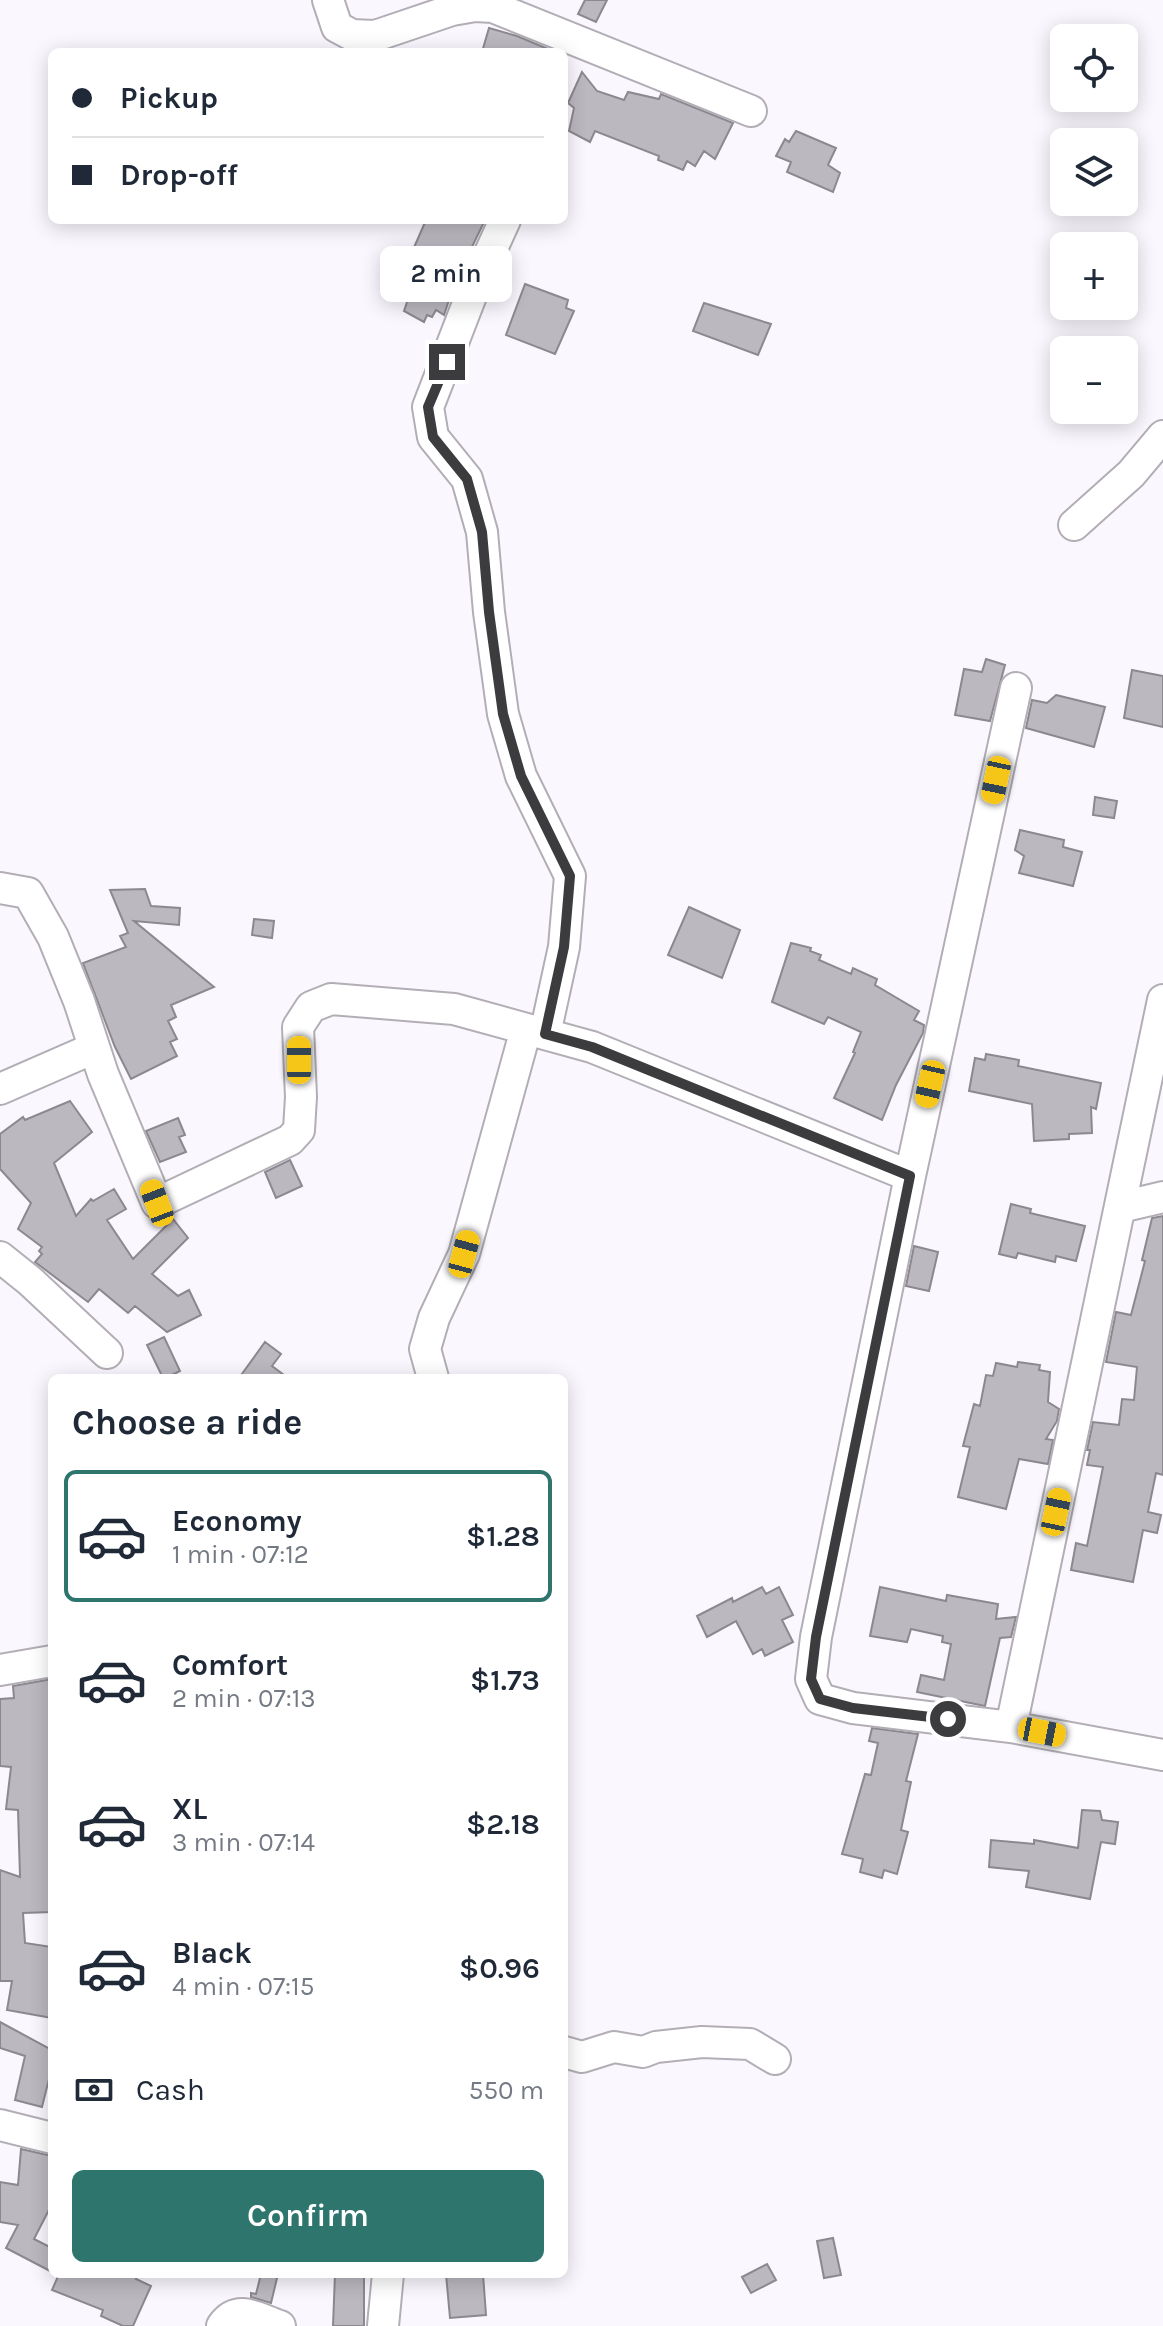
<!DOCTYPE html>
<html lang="en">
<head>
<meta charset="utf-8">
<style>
	body { margin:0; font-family:Karla,sans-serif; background:#f2f2f3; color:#1f2937; height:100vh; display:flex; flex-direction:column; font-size:30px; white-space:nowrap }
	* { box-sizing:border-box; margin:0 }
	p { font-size:26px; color:#747a83 }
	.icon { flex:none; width:44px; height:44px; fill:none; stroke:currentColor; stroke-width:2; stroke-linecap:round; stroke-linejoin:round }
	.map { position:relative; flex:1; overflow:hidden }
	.side { position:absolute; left:48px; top:1374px; width:520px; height:904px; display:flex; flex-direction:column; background:#fff; border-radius:12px; box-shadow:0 4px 20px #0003 }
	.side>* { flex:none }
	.top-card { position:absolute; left:48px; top:48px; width:520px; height:176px; border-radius:12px; box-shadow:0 4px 20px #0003; display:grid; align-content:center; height:176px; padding:0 24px; background:#fff }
	.controls { position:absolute; left:1050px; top:24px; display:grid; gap:16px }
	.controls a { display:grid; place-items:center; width:88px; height:88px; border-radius:12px; background:#fff; box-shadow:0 4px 20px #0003; font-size:40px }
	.end { position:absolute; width:36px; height:36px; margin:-18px; border:10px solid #3c3b3e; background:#fff; box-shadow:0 0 0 4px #fff }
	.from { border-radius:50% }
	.bubble { position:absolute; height:56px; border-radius:12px; background:#fff; box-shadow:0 4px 20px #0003; font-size:26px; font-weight:600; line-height:56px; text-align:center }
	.car { position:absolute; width:24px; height:48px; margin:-24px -12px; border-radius:10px; box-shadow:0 0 6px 2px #0007; background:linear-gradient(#f5c518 24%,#345 0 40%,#f5c518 0 76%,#345 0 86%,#f5c518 0) }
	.top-card b { display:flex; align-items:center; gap:28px; height:76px; font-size:30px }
	.top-card b+b { border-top:2px solid #e0e1e3 }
	.top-card i { width:20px; height:20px; background:#1f2937 }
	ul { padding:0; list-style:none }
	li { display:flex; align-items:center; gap:24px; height:132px; margin:0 16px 12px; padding:0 8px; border:4px solid transparent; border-radius:12px }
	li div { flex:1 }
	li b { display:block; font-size:30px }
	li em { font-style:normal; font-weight:600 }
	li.active { border-color:#2d756d }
	li>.icon { width:72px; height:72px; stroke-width:1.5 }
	h2 { padding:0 24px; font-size:36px; line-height:96px }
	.pay { display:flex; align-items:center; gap:20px; height:88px; padding:0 24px; font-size:30px }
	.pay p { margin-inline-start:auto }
	.button { display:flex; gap:16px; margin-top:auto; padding:16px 24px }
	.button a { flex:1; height:92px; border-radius:12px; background:#2d756d; color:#fff; font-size:32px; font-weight:600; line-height:92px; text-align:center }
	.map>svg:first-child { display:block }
	.building { fill:#bcb8c0; stroke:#8c888f; stroke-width:2 }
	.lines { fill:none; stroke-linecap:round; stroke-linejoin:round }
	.minor-casing { stroke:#b3aeb6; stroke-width:34 }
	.minor { stroke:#fff; stroke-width:30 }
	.route { stroke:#3c3b3e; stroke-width:10 }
</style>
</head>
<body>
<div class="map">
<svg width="1163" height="2326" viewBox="0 0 1163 2326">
	<rect width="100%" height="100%" fill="#fbf7fe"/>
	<!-- building -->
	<path class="building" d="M 585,0 L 607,0 L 596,22 L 578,14 Z
		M 489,28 L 517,36 L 555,52 L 482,52 Z
		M 582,72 L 597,91 L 624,100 L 628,92 L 659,99 L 661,94 L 733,123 L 715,159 L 704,151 L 695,166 L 687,161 L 683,170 L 658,160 L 659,156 L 595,131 L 590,142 L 569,131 L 574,108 L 568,103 Z
		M 796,131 L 836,148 L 828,165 L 840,173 L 833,192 L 787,172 L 791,162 L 776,156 L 785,139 L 789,142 Z
		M 426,220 L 485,220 L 455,282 L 444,315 L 436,310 L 432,317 L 427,315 L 424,322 L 404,311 L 407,302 L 398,296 L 400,290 L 390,283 L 401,259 L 408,261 L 412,252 Z
		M 525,284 L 568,300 L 566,308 L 574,311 L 555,354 L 506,335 Z
		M 704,303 L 771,324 L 758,355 L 693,331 Z
		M 986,659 L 1005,665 L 990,721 L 955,715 L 964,669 L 982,672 Z
		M 1132,670 L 1163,676 L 1163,727 L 1124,718 Z
		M 1056,695 L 1105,707 L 1094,747 L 1026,728 L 1032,700 L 1047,703 Z
		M 1095,797 L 1117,801 L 1114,818 L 1093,815 Z
		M 1020,830 L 1064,840 L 1063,847 L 1082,852 L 1073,886 L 1019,873 L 1024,856 L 1015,850 Z
		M 145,889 L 151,906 L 180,908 L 179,925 L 134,921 L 214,987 L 171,1005 L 176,1017 L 168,1021 L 177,1039 L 170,1042 L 177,1056 L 131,1079 L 115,1047 L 83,963 L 126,947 L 120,936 L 128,933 L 110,890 Z
		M 689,907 L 740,930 L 722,978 L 668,955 Z
		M 254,919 L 274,921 L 272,938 L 252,935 Z
		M 791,943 L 811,948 L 810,951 L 821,955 L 819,960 L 851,974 L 853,968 L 877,979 L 875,985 L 919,1011 L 914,1020 L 924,1025 L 923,1033 L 896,1085 L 882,1120 L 834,1098 L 855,1053 L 853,1052 L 861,1032 L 828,1017 L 824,1024 L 772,1002 Z
		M 986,1054 L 1019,1060 L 1018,1066 L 1101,1083 L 1096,1109 L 1091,1107 L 1092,1133 L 1069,1134 L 1069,1139 L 1034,1141 L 1032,1104 L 969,1091 L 975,1058 L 985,1060 Z
		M 70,1101 L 92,1132 L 54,1163 L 76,1216 L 91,1199 L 93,1201 L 114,1189 L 126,1209 L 107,1220 L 133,1259 L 173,1219 L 188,1238 L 152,1274 L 178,1296 L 189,1290 L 201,1315 L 167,1332 L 135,1306 L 128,1313 L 99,1289 L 88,1302 L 35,1262 L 42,1254 L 39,1251 L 42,1247 L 18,1229 L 31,1203 L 0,1169 L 0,1134 L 23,1117 L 25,1120 Z
		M 178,1118 L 185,1135 L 179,1137 L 186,1152 L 160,1162 L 146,1131 Z
		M 290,1160 L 302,1186 L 276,1198 L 265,1172 Z
		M 1011,1204 L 1031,1209 L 1030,1213 L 1085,1226 L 1076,1261 L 1056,1256 L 1055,1262 L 1018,1253 L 1016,1258 L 999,1254 Z
		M 1163,1216 L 1163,1475 L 1156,1473 L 1148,1512 L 1161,1515 L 1157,1533 L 1143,1530 L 1133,1582 L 1071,1570 L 1076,1543 L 1087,1546 L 1103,1467 L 1087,1465 L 1090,1450 L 1087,1450 L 1093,1422 L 1119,1425 L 1122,1399 L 1134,1400 L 1137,1367 L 1106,1362 L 1116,1312 L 1131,1315 L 1145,1261 L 1142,1260 L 1152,1218 Z
		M 914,1246 L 938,1252 L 929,1291 L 906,1286 Z
		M 164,1337 L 180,1371 L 166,1378 L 163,1378 L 147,1345 Z
		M 265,1342 L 281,1354 L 272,1366 L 288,1378 L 239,1378 Z
		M 1018,1362 L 1040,1365 L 1039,1370 L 1050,1372 L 1048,1402 L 1059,1409 L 1057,1421 L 1046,1439 L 1053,1440 L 1048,1464 L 1019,1459 L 1006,1509 L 958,1497 L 970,1447 L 963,1446 L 974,1404 L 980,1406 L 986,1375 L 993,1376 L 996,1363 L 1017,1367 Z
		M 762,1587 L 766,1594 L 779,1587 L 793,1615 L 782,1620 L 793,1642 L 765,1656 L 762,1649 L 753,1654 L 736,1621 L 707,1637 L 697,1616 L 732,1598 L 733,1602 Z
		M 880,1587 L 946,1601 L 947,1595 L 998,1604 L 996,1619 L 1016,1617 L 1011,1637 L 1000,1638 L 985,1706 L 917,1692 L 921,1675 L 944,1680 L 951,1644 L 942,1642 L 943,1636 L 911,1629 L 907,1642 L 870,1636 Z
		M 52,1679 L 52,1912 L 23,1913 L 25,1943 L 52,1947 L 52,2018 L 7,2010 L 12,1981 L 0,1981 L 0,1870 L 20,1877 L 18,1810 L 6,1809 L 11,1767 L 0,1766 L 0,1699 L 14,1698 L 13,1686 Z
		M 872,1728 L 918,1734 L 906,1781 L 911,1782 L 901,1830 L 908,1832 L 897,1874 L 884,1870 L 882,1878 L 860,1872 L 863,1859 L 842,1854 L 865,1774 L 871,1775 L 878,1743 L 869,1741 Z
		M 1082,1810 L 1100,1811 L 1102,1820 L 1118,1822 L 1115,1844 L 1101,1842 L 1090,1899 L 1026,1887 L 1029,1871 L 989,1867 L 991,1840 L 1034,1844 L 1034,1840 L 1078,1848 Z
		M 0,2022 L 52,2050 L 52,2067 L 42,2107 L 15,2100 L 25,2056 L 0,2048 Z
		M 21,2149 L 52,2156 L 52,2204 L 34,2239 L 52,2248 L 52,2272 L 6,2248 L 18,2225 L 0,2222 L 0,2182 L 18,2185 Z
		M 833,2238 L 841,2275 L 824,2278 L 817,2241 Z
		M 767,2264 L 776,2280 L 751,2293 L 742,2277 Z
		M 59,2274 L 138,2274 L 136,2279 L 151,2286 L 133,2326 L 123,2326 L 101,2316 L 103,2310 L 52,2290 Z
		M 261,2274 L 278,2274 L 271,2303 L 251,2297 L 251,2293 L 256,2294 Z
		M 335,2274 L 364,2274 L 364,2326 L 333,2326 Z
		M 446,2274 L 483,2274 L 486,2315 L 450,2318 Z"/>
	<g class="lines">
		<defs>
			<path id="minor" d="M 328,0 L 337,27 L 352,35 L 375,36 L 452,10 L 475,6 L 493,7 L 751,111
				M 505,220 L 474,288 L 428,407 L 433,437 L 467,479 L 482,532 L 489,612 L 503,714 L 521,776 L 570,876 L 564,947 L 545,1034
				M 1074,525 L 1131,474 L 1163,436
				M 1016,688 L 910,1176 L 816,1637 L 811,1679 L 820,1699 L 853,1708 L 1011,1727 L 1163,1755
				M 0,888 L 28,893 L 53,937 L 79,1001 L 103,1074 L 157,1203 L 290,1140 L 299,1130 L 301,1097 L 298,1027 L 311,1007 L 331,999 L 454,1009 L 592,1047 L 910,1176
				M 0,1089 L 94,1048
				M 1121,1207 L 1163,1197
				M 0,1257 L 30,1281 L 107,1353
				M 433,1378 L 425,1349 L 434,1318 L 464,1254 L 526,1029
				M 0,1670 L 52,1661
				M 1011,1727 L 1163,1000
				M 564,2052 L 582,2057 L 614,2047 L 643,2052 L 656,2047 L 702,2042 L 750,2044 L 775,2059
				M 0,2125 L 52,2138
				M 222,2326 C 238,2303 258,2319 280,2326
				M 383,2326 L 388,2274"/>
		</defs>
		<!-- minor casing -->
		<use href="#minor" class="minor-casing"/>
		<!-- minor -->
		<use href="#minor" class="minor"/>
	</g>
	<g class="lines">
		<!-- route -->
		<path class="route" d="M 447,362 L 428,407 L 433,437 L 467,479 L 482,532 L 489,612 L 503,714 L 521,776 L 570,876 L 564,947 L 545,1034 L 592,1047 L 910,1176 L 816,1637 L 811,1679 L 820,1699 L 853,1708 L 948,1719"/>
	</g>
</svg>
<div class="controls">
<a><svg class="icon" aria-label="locate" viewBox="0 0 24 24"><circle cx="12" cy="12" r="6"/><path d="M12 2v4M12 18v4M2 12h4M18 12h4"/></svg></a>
<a><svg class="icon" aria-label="layers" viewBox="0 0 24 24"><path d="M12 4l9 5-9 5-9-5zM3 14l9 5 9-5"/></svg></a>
<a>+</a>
<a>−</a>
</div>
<i class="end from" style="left:948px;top:1719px"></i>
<i class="end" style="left:447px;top:362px"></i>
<div class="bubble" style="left:380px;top:246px;width:132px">2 min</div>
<i class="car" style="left:996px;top:780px;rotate:192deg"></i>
<i class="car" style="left:299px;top:1060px;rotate:0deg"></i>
<i class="car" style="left:930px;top:1084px;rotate:193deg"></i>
<i class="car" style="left:157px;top:1203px;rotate:339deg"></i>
<i class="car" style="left:464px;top:1254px;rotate:15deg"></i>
<i class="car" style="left:1056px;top:1512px;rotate:12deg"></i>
<i class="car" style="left:1042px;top:1732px;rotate:101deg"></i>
<div class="top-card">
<b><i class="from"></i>Pickup</b>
<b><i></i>Drop-off</b>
</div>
<section class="side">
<h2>Choose a ride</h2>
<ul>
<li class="active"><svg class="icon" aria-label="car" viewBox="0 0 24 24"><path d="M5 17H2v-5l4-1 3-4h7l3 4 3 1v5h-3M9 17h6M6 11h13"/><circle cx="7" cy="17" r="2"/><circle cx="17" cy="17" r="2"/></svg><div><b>Economy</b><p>1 min · 07:12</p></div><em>$1.28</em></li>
<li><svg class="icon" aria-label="car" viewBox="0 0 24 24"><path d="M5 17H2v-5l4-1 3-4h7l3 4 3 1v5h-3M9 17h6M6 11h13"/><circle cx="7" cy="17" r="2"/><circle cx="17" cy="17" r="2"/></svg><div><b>Comfort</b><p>2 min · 07:13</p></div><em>$1.73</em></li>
<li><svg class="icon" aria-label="car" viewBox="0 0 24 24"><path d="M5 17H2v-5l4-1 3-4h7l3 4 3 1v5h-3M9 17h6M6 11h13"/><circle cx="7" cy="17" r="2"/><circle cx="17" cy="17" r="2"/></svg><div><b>XL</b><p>3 min · 07:14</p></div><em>$2.18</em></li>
<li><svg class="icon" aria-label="car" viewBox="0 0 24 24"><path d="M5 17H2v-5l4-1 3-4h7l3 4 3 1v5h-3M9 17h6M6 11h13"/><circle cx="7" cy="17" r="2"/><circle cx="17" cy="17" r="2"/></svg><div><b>Black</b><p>4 min · 07:15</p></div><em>$0.96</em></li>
</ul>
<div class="pay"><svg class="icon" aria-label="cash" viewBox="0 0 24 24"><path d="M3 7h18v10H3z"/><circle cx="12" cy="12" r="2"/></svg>Cash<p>550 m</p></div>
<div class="button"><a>Confirm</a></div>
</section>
</div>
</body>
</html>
